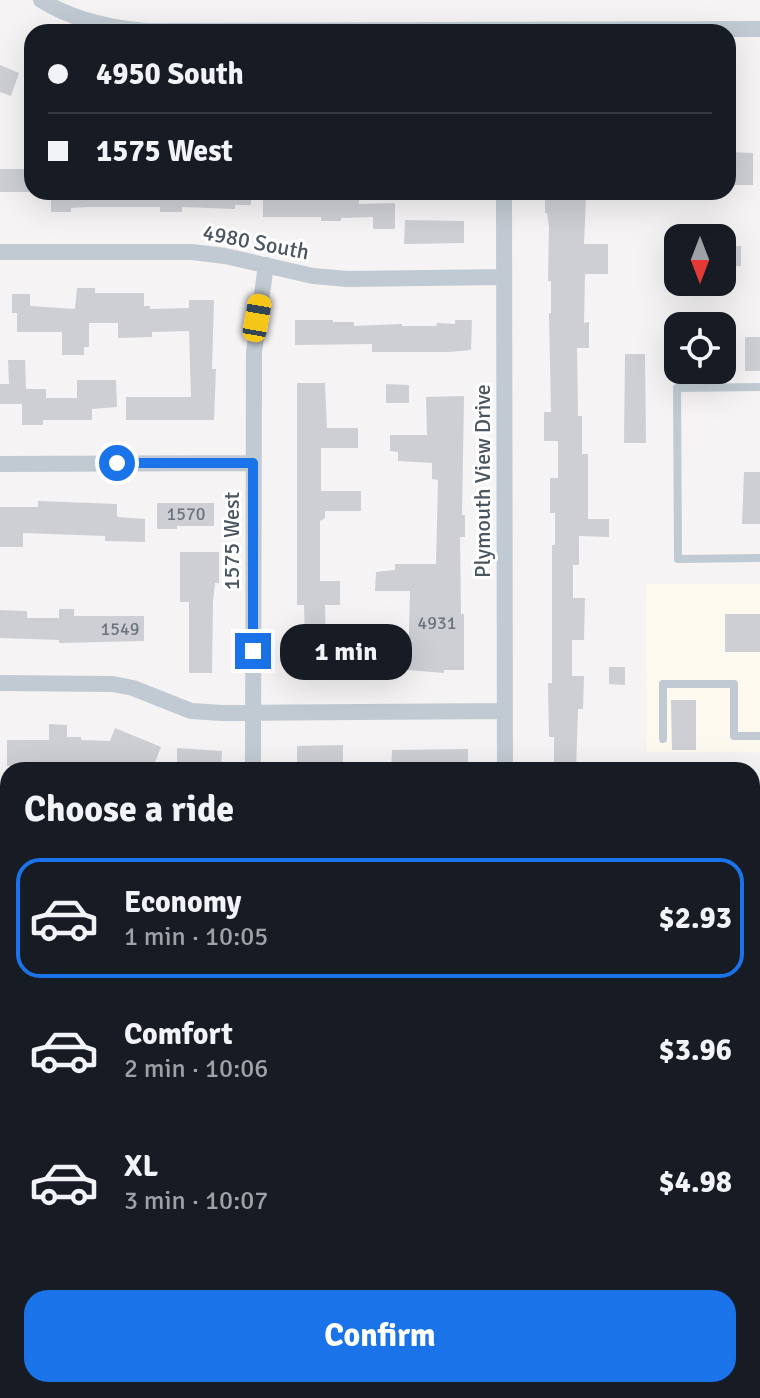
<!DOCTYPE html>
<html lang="en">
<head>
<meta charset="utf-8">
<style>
	body { margin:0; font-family:Signika,sans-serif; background:#242831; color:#f1f3f6; height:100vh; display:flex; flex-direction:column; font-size:30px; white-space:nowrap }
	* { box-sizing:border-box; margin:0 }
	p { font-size:26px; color:#9ea1a6 }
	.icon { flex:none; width:44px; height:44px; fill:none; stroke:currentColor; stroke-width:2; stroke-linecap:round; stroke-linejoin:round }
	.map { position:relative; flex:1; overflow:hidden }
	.panel { position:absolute; left:0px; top:762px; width:760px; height:636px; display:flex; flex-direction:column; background:#171b24; border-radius:24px 24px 0 0; box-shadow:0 8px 32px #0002 }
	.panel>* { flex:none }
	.guide { position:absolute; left:24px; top:24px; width:712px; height:176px; border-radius:24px; box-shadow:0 8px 32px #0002; display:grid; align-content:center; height:176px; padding:0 24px; background:#171b24 }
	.needle { width:52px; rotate:180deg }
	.buttons { position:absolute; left:664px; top:224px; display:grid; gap:16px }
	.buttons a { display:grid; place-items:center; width:72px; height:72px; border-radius:16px; background:#171b24; box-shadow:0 8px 32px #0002; font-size:40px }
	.end { position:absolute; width:36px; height:36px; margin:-18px; border:10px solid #1a73e8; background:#fff; box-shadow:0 0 0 4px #fff }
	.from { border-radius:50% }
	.bubble { position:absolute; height:56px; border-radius:24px; background:#171b24; box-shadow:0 8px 32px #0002; font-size:26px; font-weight:800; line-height:56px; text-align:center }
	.car { position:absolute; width:24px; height:48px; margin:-24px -12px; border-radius:10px; box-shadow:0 0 6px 2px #0007; background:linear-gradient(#f5c518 24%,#345 0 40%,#f5c518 0 76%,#345 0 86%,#f5c518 0) }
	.guide b { display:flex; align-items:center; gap:28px; height:76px; font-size:30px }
	.guide b+b { border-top:2px solid #363941 }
	.guide i { width:20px; height:20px; background:#f1f3f6 }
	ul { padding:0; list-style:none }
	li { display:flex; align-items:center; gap:24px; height:120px; margin:0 16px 12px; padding:0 8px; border:4px solid transparent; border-radius:24px }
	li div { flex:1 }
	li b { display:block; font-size:30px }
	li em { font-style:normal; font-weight:800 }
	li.selected { border-color:#1a73e8 }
	li>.icon { width:72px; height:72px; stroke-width:1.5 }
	h2 { padding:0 24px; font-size:36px; line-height:96px }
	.cta { display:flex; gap:16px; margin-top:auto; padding:16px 24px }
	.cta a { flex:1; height:92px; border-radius:24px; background:#1a73e8; color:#fff; font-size:32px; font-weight:800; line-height:92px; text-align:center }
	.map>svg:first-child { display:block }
	.commercial { fill:#fdf9ef }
	.building { fill:#cdcfd5 }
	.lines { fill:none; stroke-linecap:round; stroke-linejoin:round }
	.service { stroke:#c1cad2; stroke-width:8 }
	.minor { stroke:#c1cad2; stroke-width:16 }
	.tertiary { stroke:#c1cad2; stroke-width:20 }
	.route { stroke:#1a73e8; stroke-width:10 }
	.labels { text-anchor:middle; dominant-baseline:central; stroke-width:6; stroke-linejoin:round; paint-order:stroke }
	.number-label { font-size:18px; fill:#6b747e }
	.street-label { font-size:22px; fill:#4a5661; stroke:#fff }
</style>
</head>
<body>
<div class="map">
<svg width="760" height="1398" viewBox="0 0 760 1398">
	<rect width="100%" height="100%" fill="#f5f3f3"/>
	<!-- commercial -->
	<path class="commercial" d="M 646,584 L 760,584 L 760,752 L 647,752 Z
		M 752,875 L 760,875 L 760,1186 L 752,1186 Z"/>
	<!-- building -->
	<path class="building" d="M 0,65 L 19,73 L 11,96 L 0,92 Z
		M 728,152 L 753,153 L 753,185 L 728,185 Z
		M 0,169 L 32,169 L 32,192 L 0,192 Z
		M 51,192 L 251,192 L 251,205 L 235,205 L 235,209 L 182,207 L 182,212 L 160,212 L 160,207 L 88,207 L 71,208 L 71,212 L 51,212 Z
		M 280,192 L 359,192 L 359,204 L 395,203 L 395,229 L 373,229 L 373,217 L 341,218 L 341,221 L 321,221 L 321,217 L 263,217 L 263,196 L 280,196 Z
		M 545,197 L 586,197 L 584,244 L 608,244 L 608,274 L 585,274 L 584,323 L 589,322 L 589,348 L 577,348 L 578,416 L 582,416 L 582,454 L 588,454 L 588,519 L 609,519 L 609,537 L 579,536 L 579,565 L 573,565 L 573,598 L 585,598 L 584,640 L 572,640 L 572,676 L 584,676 L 583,709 L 578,709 L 576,770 L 554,770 L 554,737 L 549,737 L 548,683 L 552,683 L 552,545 L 555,545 L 555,513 L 550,513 L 550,478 L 558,478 L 558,441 L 544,441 L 544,412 L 551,412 L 549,313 L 551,313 L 551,281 L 548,281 L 549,227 L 547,213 L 545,213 Z
		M 405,220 L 464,221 L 464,243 L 404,244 Z
		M 722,246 L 741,246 L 741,266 L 722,266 Z
		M 77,288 L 95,288 L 95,293 L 144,293 L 144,306 L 150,306 L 150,309 L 189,308 L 189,300 L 214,300 L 212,369 L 216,369 L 214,420 L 126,420 L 126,397 L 191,397 L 189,331 L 152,332 L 152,337 L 118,338 L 118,323 L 89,323 L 89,347 L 84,347 L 84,355 L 62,355 L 62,332 L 17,332 L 17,313 L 12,313 L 12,294 L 30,294 L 30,306 L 75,309 Z
		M 295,320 L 333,320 L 333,322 L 354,322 L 354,326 L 402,324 L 402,326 L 436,326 L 437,323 L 455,324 L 455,320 L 472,320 L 471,350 L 449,352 L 372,352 L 372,344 L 295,345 Z
		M 745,337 L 760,337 L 760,371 L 745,371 Z
		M 625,354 L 645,354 L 646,443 L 624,443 Z
		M 8,360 L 25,360 L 26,389 L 46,389 L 46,398 L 77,398 L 77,380 L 116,380 L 117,407 L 92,409 L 92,420 L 43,420 L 43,425 L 22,425 L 22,404 L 0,404 L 0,384 L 9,384 Z
		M 297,383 L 325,383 L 327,428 L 358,428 L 358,448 L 321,448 L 321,491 L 361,491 L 361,511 L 325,511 L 325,518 L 320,521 L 320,581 L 340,581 L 340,605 L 325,605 L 326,644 L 329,644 L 329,659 L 324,659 L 325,678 L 298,678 L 297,651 L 301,651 L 300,639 L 305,639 L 304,605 L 297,605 Z
		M 386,384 L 409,385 L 409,403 L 386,403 Z
		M 464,396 L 462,515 L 465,515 L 465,537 L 460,537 L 461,614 L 464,614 L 464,670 L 444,670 L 444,673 L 408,670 L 410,591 L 375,591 L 376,572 L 395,570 L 395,564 L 436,564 L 438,480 L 432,479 L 432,463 L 398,461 L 398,452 L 390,451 L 390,435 L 427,435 L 426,397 Z
		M 744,472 L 760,472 L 760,524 L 742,524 Z
		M 38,501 L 117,504 L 117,517 L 145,519 L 145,542 L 105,541 L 105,536 L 23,533 L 23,547 L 0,547 L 0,507 L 38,507 Z
		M 157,503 L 214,503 L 214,526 L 177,526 L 177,529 L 157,529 Z
		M 180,552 L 219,552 L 219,583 L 215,583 L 213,602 L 212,673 L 189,673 L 189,602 L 180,602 Z
		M 59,609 L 74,609 L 74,616 L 144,616 L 144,641 L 59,643 L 59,640 L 0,638 L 0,610 L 27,611 L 27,618 L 59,618 Z
		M 725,614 L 760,614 L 760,652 L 725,652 Z
		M 609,667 L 625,667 L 625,685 L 609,684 Z
		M 671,700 L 696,700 L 696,750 L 672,750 Z
		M 49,724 L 67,725 L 67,737 L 81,737 L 81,740 L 110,741 L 115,728 L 161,747 L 152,770 L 130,762 L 127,770 L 109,770 L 112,763 L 44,762 L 44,765 L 7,766 L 7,740 L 49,740 Z
		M 343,745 L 343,770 L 297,770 L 297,746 Z
		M 177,748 L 222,751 L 221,770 L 177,770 Z
		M 468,749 L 468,770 L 391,770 L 392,750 Z"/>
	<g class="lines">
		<!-- service -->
		<path class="service" d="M 760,387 L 677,388 L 678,559 L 760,558
			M 663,739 L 663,684 L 734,684 L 734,736 L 760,736
			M 752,1023 L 760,1023
			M 752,1095 L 760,1095
			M 752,1263 L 754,1365 L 760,1365"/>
		<!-- minor -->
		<path class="minor" d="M 41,0 C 73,20 109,28 147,31 L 760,29
			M 504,192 L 505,770
			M 0,252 L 192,252 L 225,256 L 313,276 L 348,279 L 504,277
			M 0,464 L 253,463
			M 0,683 L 113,684 L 133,688 L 191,711 L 222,713 L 504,711
			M 253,770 L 254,352 L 266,265
			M 0,903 L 8,903
			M 538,1390 L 538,1398"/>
		<!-- tertiary -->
		<path class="tertiary" d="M 752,1211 L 760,1210
			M 0,1212 L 8,1212"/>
	</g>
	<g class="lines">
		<!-- route -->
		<path class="route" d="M 117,463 L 253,463 L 253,651"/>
	</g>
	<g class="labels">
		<!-- number labels -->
		<g class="number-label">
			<text x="186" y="514">1570</text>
			<text x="437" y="623">4931</text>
			<text x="120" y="629">1549</text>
		</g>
		<!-- street labels -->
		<g class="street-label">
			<text transform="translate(256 242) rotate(11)">4980 South</text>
			<text transform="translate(482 481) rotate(-90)">Plymouth View Drive</text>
			<text transform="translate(231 541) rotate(-90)">1575 West</text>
		</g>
	</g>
</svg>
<div class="buttons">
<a><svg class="needle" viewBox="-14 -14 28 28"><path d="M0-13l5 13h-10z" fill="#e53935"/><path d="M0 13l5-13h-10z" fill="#9ea1a6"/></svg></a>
<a><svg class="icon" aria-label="locate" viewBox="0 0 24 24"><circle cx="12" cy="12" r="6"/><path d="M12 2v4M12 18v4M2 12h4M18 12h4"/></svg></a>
</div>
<i class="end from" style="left:117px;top:463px"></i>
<i class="end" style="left:253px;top:651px"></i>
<div class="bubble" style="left:280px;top:624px;width:132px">1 min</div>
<i class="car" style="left:257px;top:318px;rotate:10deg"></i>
<div class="guide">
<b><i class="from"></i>4950 South</b>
<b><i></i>1575 West</b>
</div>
<section class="panel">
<h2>Choose a ride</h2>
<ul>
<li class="selected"><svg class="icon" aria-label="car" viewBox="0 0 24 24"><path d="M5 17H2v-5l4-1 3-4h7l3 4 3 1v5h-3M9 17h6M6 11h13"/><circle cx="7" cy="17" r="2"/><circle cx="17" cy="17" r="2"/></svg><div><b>Economy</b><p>1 min · 10:05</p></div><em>$2.93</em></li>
<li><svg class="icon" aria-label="car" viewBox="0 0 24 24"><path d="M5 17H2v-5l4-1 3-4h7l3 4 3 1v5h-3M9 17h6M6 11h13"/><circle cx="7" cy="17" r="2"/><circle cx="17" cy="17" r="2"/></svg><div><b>Comfort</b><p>2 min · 10:06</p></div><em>$3.96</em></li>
<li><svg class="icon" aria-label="car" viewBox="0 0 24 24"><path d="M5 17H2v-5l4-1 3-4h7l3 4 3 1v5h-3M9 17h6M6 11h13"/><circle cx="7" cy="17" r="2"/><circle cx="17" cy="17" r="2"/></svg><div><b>XL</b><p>3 min · 10:07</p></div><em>$4.98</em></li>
</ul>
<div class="cta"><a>Confirm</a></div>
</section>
</div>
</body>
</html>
